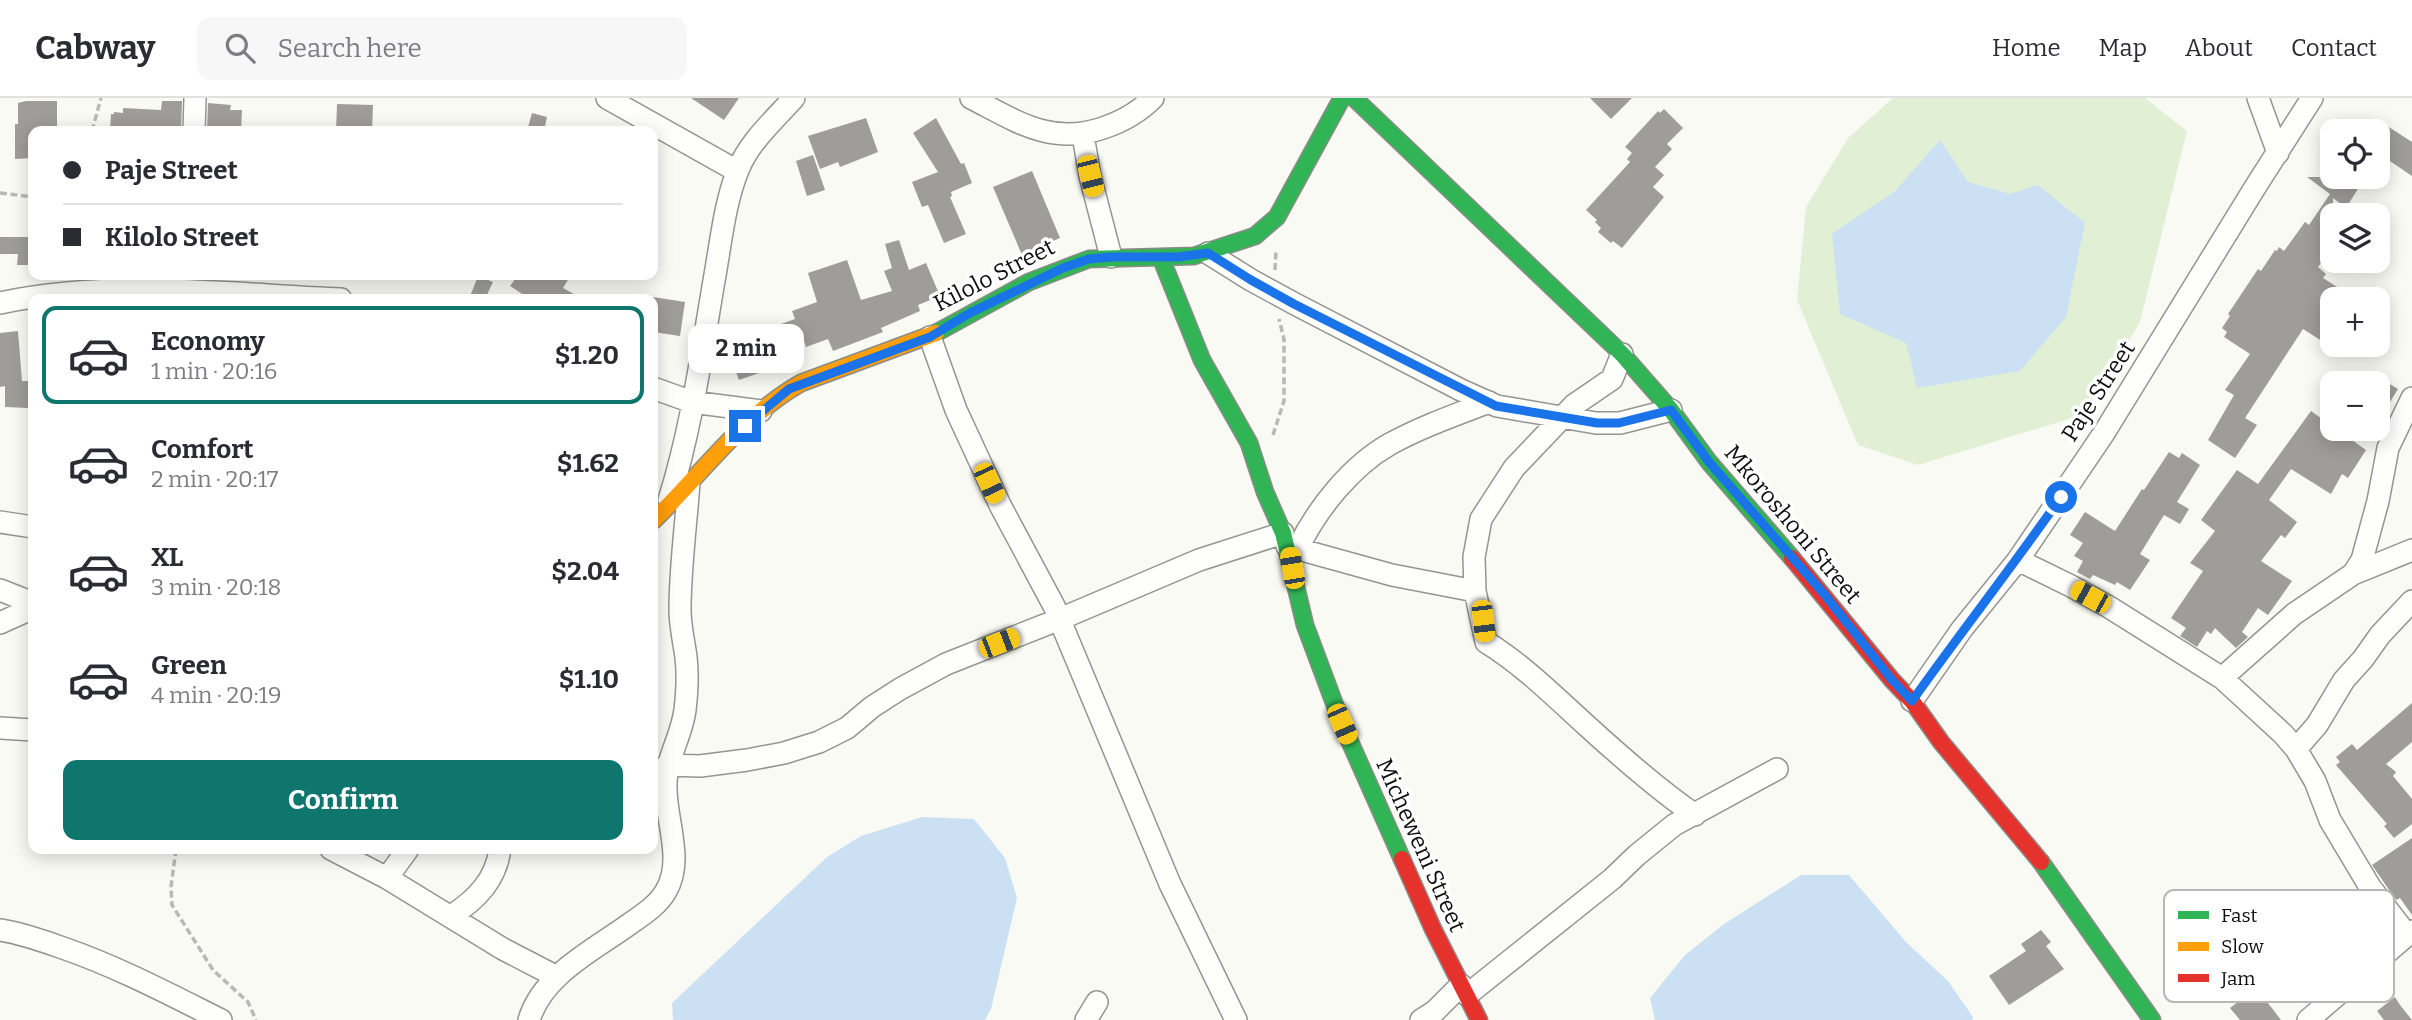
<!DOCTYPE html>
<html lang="en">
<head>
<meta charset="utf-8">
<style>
	body { margin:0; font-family:Bitter,serif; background:#f7f7f7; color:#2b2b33; height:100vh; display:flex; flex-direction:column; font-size:26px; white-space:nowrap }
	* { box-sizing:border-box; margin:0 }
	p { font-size:23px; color:#7c7c81 }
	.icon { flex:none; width:38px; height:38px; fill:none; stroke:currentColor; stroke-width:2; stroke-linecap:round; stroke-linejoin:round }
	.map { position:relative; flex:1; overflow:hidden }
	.sheet { position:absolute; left:28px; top:196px; width:630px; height:560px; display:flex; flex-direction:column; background:#fff; border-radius:14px; box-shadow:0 4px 18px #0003 }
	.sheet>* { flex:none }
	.hud { position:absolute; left:28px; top:28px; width:630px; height:154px; border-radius:14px; box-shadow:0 4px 18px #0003; display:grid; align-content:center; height:154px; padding:0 35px; background:#fff }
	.tools { position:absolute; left:2320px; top:21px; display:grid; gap:14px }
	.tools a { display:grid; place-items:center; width:70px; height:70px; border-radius:14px; background:#fff; box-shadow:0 4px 18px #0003; font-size:35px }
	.end { position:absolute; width:32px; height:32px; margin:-16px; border:9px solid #1a73e8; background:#fff; box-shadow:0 0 0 4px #fff }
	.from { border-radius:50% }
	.bubble { position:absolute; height:49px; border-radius:14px; background:#fff; box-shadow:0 4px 18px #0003; font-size:23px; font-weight:700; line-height:49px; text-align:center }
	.car { position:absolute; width:21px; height:42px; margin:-21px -10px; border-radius:9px; box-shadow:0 0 5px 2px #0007; background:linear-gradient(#f5c518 24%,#345 0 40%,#f5c518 0 76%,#345 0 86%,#f5c518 0) }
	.hud b { display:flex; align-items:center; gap:24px; height:66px; font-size:26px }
	.hud b+b { border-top:2px solid #e1e1e2 }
	.hud i { width:18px; height:18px; background:#2b2b33 }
	ul { padding:12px 0 0; list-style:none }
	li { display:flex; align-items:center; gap:21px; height:98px; margin:0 14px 10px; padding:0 21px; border:4px solid transparent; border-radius:14px }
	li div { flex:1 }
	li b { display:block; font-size:26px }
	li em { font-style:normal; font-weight:700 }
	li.active { border-color:#0f766e }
	li>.icon { width:63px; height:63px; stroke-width:1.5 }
	.primary-button { display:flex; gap:14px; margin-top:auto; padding:14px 35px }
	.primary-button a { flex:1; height:80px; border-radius:14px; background:#0f766e; color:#fff; font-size:28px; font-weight:700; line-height:80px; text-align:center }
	header { display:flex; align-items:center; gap:42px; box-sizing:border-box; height:98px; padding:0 35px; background:#fff; border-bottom:2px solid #e1e1e2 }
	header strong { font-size:33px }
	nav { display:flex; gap:38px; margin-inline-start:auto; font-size:24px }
	.search { width:490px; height:63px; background:#f7f7f7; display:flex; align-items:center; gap:18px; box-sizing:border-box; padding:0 24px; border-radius:14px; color:#7c7c81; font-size:26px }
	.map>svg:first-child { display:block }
	.green { fill:#e1f0d5 }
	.water { fill:#cbe1f3 }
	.building { fill:#9e9d99 }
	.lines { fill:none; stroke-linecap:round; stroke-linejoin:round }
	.street-casing { stroke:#949492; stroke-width:24 }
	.fast-casing { stroke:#8b8b88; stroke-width:19 }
	.slow-casing { stroke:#8b8b88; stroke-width:19 }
	.jam-casing { stroke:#8b8b88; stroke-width:19 }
	.path { stroke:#b8b8b7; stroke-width:3.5; stroke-dasharray:7 3.5; stroke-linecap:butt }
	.street { stroke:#fefefd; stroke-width:21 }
	.fast { stroke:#30b455; stroke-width:16 }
	.slow { stroke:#ff9f0a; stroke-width:16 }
	.jam { stroke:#e5322d; stroke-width:16 }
	.route { stroke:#1a73e8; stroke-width:9 }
	.labels { text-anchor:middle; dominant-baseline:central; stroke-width:7; stroke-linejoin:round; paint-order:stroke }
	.street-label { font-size:23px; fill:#0e0e0e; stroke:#fff }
	.key { fill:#fff; stroke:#b7b7b7; stroke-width:2 }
	.key-label { font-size:19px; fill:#0e0e0e }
</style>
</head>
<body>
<header>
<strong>Cabway</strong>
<div class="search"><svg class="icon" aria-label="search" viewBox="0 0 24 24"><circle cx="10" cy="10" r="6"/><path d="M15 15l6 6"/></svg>Search here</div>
<nav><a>Home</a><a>Map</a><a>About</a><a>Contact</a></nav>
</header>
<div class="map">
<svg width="2412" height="922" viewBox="0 0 2412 922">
	<rect width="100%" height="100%" fill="#fafaf4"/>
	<!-- green -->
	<path class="green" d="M 1893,0 L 2145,0 L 2187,33 L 2140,224 L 2085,316 L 1918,367 L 1858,347 L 1797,202 L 1806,109 L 1848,40 Z"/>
	<!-- water -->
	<path class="water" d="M 1940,42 L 1968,84 L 2010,96 L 2038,87 L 2085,125 L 2066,219 L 2020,273 L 1917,290 L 1906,245 L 1840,216 L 1832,136 L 1895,93 Z
		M 922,719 L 974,721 L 1005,760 L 1017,800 L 991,911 L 985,922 L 673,922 L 672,905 L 827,759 L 861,738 Z
		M 1801,777 L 1849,777 L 1906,844 L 1948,883 L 1973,919 L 1972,922 L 1655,922 L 1650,900 L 1685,857 L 1724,826 Z"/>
	<!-- building -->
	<path class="building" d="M 691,0 L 739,0 L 724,22 Z
		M 1590,0 L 1632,0 L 1611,21 Z
		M 26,3 L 57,3 L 57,33 L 33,33 L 33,60 L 15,61 L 15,26 L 18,26 L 18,5 Z
		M 162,3 L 182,3 L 181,33 L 110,33 L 111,16 L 114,16 L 114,14 L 123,15 L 123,10 L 161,12 Z
		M 208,5 L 231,7 L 230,12 L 242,12 L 241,33 L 207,33 Z
		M 337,6 L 373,7 L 372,33 L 336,33 Z
		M 1664,11 L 1683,30 L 1667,46 L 1672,51 L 1655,69 L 1664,77 L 1653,89 L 1664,99 L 1622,150 L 1613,143 L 1611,145 L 1598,134 L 1601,130 L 1595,124 L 1597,122 L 1586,112 L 1630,64 L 1627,61 L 1632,55 L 1625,49 L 1658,13 L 1660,15 Z
		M 532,15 L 547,19 L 544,33 L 527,33 Z
		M 866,20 L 878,54 L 840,69 L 838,64 L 820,71 L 808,38 Z
		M 936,20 L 961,66 L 964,65 L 972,85 L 951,94 L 952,98 L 950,99 L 966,136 L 944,145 L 928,107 L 922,109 L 912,84 L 938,74 L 913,35 Z
		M 2378,22 L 2412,44 L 2412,78 L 2378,55 Z
		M 813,57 L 825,92 L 807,98 L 796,63 Z
		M 1032,73 L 1060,140 L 1022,157 L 993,89 Z
		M 2307,79 L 2350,79 L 2361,86 L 2346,110 L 2333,100 L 2333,149 L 2318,169 L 2326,176 L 2323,180 L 2356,201 L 2333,201 L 2333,232 L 2325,245 L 2303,231 L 2245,320 L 2257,327 L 2235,360 L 2208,342 L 2234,297 L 2225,292 L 2250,256 L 2224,239 L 2227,234 L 2222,230 L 2230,218 L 2228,216 L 2258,171 L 2261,173 L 2275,152 L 2277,153 L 2279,149 L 2284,153 L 2305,124 L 2309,127 L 2330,96 Z
		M 0,139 L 33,139 L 33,167 L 17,167 L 18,156 L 0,156 Z
		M 899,142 L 909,172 L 926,165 L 940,198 L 918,207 L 920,213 L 881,230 L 883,234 L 833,253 L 828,241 L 806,249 L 804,243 L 789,249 L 781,226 L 795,221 L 792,213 L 817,204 L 808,175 L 847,162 L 861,202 L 892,193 L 884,173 L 892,170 L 885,146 Z
		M 518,177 L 571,177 L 563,190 L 583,201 L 530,201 L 510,188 Z
		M 478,178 L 493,184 L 485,201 L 469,201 Z
		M 653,199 L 685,204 L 680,238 L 653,234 Z
		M 18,233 L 22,283 L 29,283 L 28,310 L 5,309 L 5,288 L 0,289 L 0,235 Z
		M 754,250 L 762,274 L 739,282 L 730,259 Z
		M 2378,279 L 2398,291 L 2378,323 Z
		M 2311,313 L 2366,352 L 2348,380 L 2342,376 L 2331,396 L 2291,371 L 2269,402 L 2297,424 L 2285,440 L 2281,437 L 2261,463 L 2292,483 L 2268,517 L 2258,510 L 2242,534 L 2248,539 L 2236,550 L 2215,530 L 2211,536 L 2207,533 L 2197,549 L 2180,538 L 2186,530 L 2171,520 L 2203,473 L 2190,465 L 2215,433 L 2201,422 L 2237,372 L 2258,386 Z
		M 2169,354 L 2179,360 L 2182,355 L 2200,367 L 2177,404 L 2189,411 L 2180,426 L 2164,417 L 2140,456 L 2150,462 L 2130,492 L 2117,484 L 2115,487 L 2093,477 L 2090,481 L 2077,474 L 2083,463 L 2074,458 L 2083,445 L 2070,437 L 2085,414 L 2115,433 L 2142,391 L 2144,392 Z
		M 2412,605 L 2412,644 L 2386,666 L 2396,674 L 2393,678 L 2412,701 L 2412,726 L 2394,740 L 2384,728 L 2387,726 L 2336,667 L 2340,664 L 2336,659 L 2352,646 L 2357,652 Z
		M 2412,740 L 2412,817 L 2400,800 L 2396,802 L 2372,767 Z
		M 2041,832 L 2051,844 L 2046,848 L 2064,871 L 2009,907 L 1989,878 L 2026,853 L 2021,846 Z
		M 2256,890 L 2275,914 L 2281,922 L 2240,922 L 2230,910 Z
		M 2395,899 L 2400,907 L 2412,922 L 2384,922 L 2377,913 Z"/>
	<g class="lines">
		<defs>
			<path id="street" d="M 607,0 L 737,73
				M 971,0 C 1016,23 1051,48 1103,30 C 1121,24 1139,14 1153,0
				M 2258,0 L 2278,55
				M 194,33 L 195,0
				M 1083,37 L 1090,78 L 1111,159
				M 1208,155 L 1251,182 L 1295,206 L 1461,292 L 1497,308 L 1596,325 L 1620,325 L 1671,312
				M 0,205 C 112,181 227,196 341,201
				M 930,239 L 956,312 L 1000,407 L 1054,508 L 1170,786 L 1236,922
				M 1622,256 L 1612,281 L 1574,307 L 1514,370 L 1481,421 L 1474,459 L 1475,493 L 1486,544 C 1523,567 1553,597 1586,627 C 1621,659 1656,690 1695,717
				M 653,290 L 692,304 L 761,313
				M 669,402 C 692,329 702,252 715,177 C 721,143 725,104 738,72 C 749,44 774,22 794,0
				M 0,424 L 33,429
				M 1287,448 L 1392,477 L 1475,493
				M 1298,450 C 1317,411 1351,368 1390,346 C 1421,329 1455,317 1489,304
				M 2018,462 L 2071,488 L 2109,509 L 2222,580 L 2283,636 L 2296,651 L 2315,683 L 2330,722 L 2370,789 L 2407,837
				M 2353,476 L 2412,452
				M 0,492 L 33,505
				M 0,525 L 33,510
				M 2222,580 L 2294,516 L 2353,476 L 2362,462 L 2378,403 L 2388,350 L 2412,300
				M 1912,603 L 1962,531 L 2018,462 L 2104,335 L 2254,91 L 2312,0
				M 0,630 L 33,632
				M 2296,651 L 2317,627 L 2344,582 L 2363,561 L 2380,537 L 2412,503
				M 667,667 L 700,668 L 747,662 L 784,655 L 819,644 L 847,630 L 872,609 L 900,591 L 946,566 L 1060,521 L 1199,462 L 1283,435
				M 331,751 L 387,780 L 503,851 L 557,879
				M 387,780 L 408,751
				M 451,818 C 476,802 496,782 500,751
				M 0,832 C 21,835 43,843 63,850 C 118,869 169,896 221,922
				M 1467,897 L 1612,781 L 1637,757 L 1674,727 L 1777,671
				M 529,922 C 543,876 594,852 631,825 C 644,816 658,807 666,793 C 685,760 664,720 666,684 C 667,659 682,637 685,612 C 687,595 688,576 686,559 C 684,544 680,528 680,512 C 680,470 686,427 689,385
				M 1086,922 L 1097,904
				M 1421,922 L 1435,913 L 1461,887
				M 2308,922 L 2412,833"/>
			<path id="fast" d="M 1354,0 L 1622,256 L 1671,312 L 1709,364 L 1792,460
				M 1161,160 L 1202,262 L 1249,345 L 1265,394 L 1283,435 L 1305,527 L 1342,626 L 1402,761
				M 936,235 L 1029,184 L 1089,161 L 1194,158 L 1255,138 L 1277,119 L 1342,0
				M 2041,764 L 2152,922"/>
			<path id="slow" d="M 653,423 C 702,376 741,319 801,285 L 936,235"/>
			<path id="jam" d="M 1792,460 L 1892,582 L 1912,603 L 1941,644 L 2041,764
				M 1402,761 L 1433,831 L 1479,922"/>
		</defs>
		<!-- street casing -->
		<use href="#street" class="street-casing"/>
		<!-- fast casing -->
		<use href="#fast" class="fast-casing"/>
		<!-- slow casing -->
		<use href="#slow" class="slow-casing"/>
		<!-- jam casing -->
		<use href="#jam" class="jam-casing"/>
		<!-- path -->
		<path class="path" d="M 92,33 L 101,0
			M 0,95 L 33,99
			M 1275,172 L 1276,152
			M 1273,337 L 1284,303 L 1284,241 L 1279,221
			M 176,751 L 171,789 L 172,807 L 213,872 L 248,904 L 256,922"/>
		<!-- street -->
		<use href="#street" class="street"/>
		<!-- fast -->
		<use href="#fast" class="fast"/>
		<!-- slow -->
		<use href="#slow" class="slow"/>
		<!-- jam -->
		<use href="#jam" class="jam"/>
	</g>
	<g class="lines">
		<!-- route -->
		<path class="route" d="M 745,328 L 789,291 L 930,239 L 970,215 L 1063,170 L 1089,161 L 1111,159 L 1178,159 L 1208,155 L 1251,182 L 1294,206 L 1496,308 L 1597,325 L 1619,325 L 1671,312 L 1709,364 L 1824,496 L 1892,582 L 1912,603 C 1961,534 2013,468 2061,399"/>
	</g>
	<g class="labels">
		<!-- street labels -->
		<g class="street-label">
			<text transform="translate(994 177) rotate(-27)">Kilolo Street</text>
			<text transform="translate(2098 293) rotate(-57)">Paje Street</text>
			<text transform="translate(1793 426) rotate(50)">Mkoroshoni Street</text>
			<text transform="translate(1421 747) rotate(66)">Micheweni Street</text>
		</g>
	</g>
	<!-- legend -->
	<rect x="2164" y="792" width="230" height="112" rx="10" class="key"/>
	<rect x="2178" y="813" width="31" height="8" fill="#30b455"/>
	<rect x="2178" y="844" width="31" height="9" fill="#ff9f0a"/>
	<rect x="2178" y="876" width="31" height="8" fill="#e5322d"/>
	<g class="key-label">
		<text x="2221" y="824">Fast</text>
		<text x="2221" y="855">Slow</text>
		<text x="2221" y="887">Jam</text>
	</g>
</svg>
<div class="tools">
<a><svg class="icon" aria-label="locate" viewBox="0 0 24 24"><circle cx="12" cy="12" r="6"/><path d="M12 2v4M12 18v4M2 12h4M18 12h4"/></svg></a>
<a><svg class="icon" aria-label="layers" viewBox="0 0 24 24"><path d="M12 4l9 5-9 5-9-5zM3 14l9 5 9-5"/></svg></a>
<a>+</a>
<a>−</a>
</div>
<i class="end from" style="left:2061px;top:399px"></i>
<i class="end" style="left:745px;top:328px"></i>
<div class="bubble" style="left:688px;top:226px;width:116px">2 min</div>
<i class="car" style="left:1090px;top:78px;rotate:166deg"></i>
<i class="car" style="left:989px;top:385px;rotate:155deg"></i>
<i class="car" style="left:1292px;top:470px;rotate:350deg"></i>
<i class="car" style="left:2090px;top:499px;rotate:299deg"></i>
<i class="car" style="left:1483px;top:523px;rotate:173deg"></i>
<i class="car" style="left:999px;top:545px;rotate:69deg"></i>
<i class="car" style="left:1342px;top:626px;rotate:156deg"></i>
<div class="hud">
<b><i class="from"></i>Paje Street</b>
<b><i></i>Kilolo Street</b>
</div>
<section class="sheet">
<ul>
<li class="active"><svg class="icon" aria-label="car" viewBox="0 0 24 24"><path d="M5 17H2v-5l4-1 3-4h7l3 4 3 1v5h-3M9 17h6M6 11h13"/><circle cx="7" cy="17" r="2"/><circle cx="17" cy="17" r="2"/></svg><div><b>Economy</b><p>1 min · 20:16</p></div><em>$1.20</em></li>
<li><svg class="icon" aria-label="car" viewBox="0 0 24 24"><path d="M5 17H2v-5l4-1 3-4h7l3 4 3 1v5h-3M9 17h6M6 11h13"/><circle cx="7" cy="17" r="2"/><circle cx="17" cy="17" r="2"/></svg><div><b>Comfort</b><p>2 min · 20:17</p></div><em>$1.62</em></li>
<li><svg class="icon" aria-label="car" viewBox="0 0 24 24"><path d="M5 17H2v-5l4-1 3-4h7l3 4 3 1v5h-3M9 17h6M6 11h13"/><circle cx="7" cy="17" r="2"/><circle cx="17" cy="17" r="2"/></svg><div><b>XL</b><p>3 min · 20:18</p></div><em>$2.04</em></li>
<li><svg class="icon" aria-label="car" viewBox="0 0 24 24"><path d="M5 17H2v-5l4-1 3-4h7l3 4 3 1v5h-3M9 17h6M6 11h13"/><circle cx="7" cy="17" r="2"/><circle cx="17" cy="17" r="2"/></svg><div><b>Green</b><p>4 min · 20:19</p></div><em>$1.10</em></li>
</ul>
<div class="primary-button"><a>Confirm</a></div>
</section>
</div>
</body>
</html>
